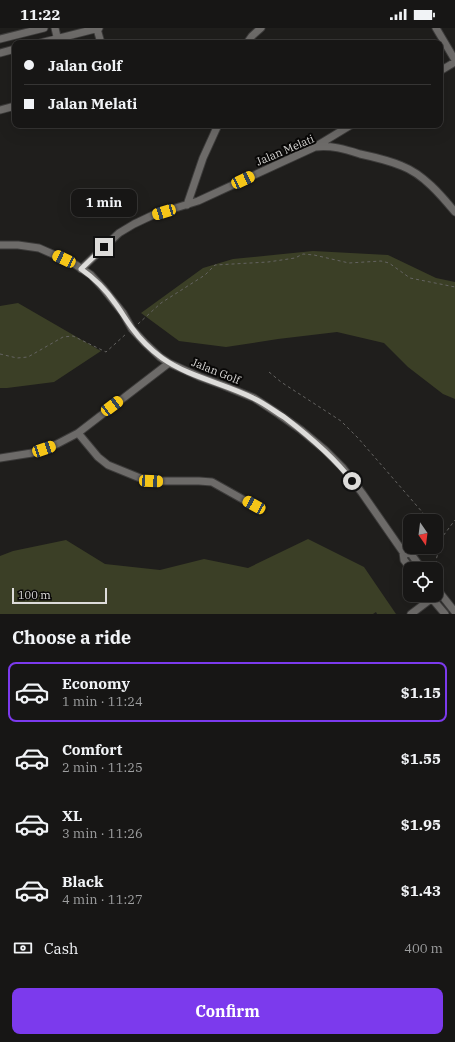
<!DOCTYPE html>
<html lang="en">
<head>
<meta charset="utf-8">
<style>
	body { margin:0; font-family:"IBM Plex Serif",serif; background:#242322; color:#f1f3f6; height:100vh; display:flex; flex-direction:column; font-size:15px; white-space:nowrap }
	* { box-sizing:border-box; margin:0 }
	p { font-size:13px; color:#9e9fa0 }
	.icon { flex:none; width:22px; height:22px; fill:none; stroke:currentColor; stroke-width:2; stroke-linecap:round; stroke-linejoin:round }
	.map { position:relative; height:586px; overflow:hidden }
	.panel { display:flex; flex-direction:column; background:#171615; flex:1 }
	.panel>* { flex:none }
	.guide { position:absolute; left:12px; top:12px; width:431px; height:88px; border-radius:8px; box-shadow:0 4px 16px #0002,0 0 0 1px #363534; display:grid; align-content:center; height:88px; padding:0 12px; background:#171615 }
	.needle { width:26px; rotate:166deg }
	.fabs { position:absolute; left:403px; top:486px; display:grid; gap:8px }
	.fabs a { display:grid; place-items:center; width:40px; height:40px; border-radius:8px; background:#171615; box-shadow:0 4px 16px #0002,0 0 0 1px #363534; font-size:20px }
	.scale { position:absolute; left:12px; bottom:10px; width:95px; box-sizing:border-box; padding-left:4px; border:2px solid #dddcda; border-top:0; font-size:11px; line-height:14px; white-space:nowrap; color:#dddcda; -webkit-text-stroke:3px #090807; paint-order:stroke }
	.end { position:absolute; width:18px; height:18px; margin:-9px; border:5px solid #dddcda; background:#111; box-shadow:0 0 0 2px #111 }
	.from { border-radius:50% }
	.bubble { position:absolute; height:28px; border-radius:8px; background:#171615; box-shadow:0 4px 16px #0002,0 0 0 1px #363534; font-size:13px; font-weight:700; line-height:28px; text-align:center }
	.car { position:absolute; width:12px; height:24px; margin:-12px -6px; border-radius:5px; box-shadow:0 0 3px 1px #0007; background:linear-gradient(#f5c518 24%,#345 0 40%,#f5c518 0 76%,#345 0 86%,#f5c518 0) }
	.guide b { display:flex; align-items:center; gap:14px; height:38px; font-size:15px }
	.guide b+b { border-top:1px solid #363534 }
	.guide i { width:10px; height:10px; background:#f1f3f6 }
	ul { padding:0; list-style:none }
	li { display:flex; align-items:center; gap:12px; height:60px; margin:0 8px 6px; padding:0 4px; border:2px solid transparent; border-radius:8px }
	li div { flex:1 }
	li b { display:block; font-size:15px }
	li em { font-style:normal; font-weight:700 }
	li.active { border-color:#7c3aed }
	li>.icon { width:36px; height:36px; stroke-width:1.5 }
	h2 { padding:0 12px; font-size:18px; line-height:48px }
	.pay { display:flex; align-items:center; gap:10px; height:44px; padding:0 12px; font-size:15px }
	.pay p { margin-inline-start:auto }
	.primary-button { display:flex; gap:8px; margin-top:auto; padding:8px 12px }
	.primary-button a { flex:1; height:46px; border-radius:8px; background:#7c3aed; color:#fff; font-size:16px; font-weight:700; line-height:46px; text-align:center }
	.status { display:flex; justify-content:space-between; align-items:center; height:28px; padding:0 20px; background:#171615; direction:ltr }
	.status svg { height:11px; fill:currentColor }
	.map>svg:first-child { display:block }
	.green { fill:#3b3f26 }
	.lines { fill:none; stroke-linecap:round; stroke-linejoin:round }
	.minor-casing { stroke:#3c3b3a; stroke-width:9 }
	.path { stroke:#646361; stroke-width:1; stroke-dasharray:3 3; stroke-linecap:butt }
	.minor { stroke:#6d6b69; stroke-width:7 }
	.route { stroke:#dddcda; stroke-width:5 }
	.labels { text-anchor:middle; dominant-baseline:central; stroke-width:4; stroke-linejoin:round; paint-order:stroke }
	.street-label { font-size:11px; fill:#dddcda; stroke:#090807 }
</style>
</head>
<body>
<div class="status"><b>11:22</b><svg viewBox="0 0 49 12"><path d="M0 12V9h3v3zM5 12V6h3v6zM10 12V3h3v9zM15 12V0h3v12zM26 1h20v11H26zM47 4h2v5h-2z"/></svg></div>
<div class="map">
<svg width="455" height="586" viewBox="0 0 455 586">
	<rect width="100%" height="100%" fill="#1f1e1c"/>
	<!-- green -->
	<path class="green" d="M 313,223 L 388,227 L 436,250 L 455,254 L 455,371 L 443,366 L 408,339 L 384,315 L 337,304 L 278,311 L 226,319 L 179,313 L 141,285 L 203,240 L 233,231 Z
		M 18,275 L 101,323 L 54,354 L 7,360 L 0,360 L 0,278 Z
		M 308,511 L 364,539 L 396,586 L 377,586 L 376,584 L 373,586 L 0,586 L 0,528 L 13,523 L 66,512 L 105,536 L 160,542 L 204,531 L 248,540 Z"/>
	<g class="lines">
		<defs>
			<path id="minor" d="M 55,0 L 58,13
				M 436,0 L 455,32
				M 97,1 L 101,15
				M 0,11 L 44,0
				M 40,15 L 99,0
				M 247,15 L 252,8 L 261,0
				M 0,25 L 15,21
				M 440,43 L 455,34
				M 0,82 L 15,78
				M 318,117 L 351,97
				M 187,177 L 203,130 L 218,97
				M 0,217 L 18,217 L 39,220 L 73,235 L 91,247 L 103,260 L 123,285 L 132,301 L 145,315 L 160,329 L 169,335 L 200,349 L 222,357 L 254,370 L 277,385 L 301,402 L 325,422 L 343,440 L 362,465 L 403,524 L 404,532 L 411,541
				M 81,241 L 119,205 L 134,196 L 153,187 L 198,173 L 315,119 C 331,117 345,121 360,126 C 374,129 388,132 402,138 C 423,146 441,167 455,184
				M 78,405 L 98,429 L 108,437 L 140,450 L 151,453 L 199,453 L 212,454 L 253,477
				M 0,430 L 32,425 L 57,416 L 78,405 L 169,335
				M 403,524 L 411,526 L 422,541
				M 436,560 L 455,584
				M 429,567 L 445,586
				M 411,586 L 439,565"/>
		</defs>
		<!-- minor casing -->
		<use href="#minor" class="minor-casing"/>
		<!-- path -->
		<path class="path" d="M 138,296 L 161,275 L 205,247 L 215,237 L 268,234 L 295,230 L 303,226 L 314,227 L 349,235 L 381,233 L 389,235 L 410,250 L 455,259
			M 0,326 L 17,330 L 28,329 L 63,309 L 73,308 L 106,324 L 126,306
			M 269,344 L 281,354 L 341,393 L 358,410 L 430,493
			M 436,500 L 443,508
			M 438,554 L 436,532 L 443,508 L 455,492"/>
		<!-- minor -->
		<use href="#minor" class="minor"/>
	</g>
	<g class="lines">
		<!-- route -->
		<path class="route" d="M 104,219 L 81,241 C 94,250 106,262 115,275 C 121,283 126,292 132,300 C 140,311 151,322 162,330 C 189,349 223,355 253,370 C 264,375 274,383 284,389 C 309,408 333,428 352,453"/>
	</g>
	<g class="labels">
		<!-- street labels -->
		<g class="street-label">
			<text transform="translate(285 122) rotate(-23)">Jalan Melati</text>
			<text transform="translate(216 343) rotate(22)">Jalan Golf</text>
		</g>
	</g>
</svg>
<div class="fabs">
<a><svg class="needle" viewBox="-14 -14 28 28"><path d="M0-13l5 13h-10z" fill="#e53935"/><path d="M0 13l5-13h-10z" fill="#9e9fa0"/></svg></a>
<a><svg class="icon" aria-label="locate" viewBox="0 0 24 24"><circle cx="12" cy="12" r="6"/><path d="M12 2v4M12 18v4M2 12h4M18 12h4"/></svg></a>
</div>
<div class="scale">100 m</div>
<i class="end from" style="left:352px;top:453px"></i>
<i class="end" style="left:104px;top:219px"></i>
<div class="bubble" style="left:71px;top:161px;width:66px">1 min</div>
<i class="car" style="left:243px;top:152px;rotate:65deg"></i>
<i class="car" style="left:164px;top:184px;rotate:253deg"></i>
<i class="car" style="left:64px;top:231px;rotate:295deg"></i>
<i class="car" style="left:112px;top:378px;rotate:53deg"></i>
<i class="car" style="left:44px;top:421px;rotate:71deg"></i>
<i class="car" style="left:151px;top:453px;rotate:93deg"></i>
<i class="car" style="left:254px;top:477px;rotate:299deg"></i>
<div class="guide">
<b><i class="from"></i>Jalan Golf</b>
<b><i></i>Jalan Melati</b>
</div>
</div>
<section class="panel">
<h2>Choose a ride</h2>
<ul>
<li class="active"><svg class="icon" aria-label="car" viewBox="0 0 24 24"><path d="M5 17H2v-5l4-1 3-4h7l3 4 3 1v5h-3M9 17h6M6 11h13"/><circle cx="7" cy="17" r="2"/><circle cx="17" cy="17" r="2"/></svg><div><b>Economy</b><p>1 min · 11:24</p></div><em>$1.15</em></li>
<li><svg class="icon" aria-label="car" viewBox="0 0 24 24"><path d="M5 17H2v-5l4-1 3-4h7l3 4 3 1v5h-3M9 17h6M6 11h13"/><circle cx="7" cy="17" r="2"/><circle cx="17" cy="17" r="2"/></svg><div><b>Comfort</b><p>2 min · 11:25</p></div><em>$1.55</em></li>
<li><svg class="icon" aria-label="car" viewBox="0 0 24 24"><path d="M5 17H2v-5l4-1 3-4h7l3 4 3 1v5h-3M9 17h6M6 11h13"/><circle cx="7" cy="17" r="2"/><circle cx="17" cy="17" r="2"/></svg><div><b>XL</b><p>3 min · 11:26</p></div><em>$1.95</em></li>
<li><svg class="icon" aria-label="car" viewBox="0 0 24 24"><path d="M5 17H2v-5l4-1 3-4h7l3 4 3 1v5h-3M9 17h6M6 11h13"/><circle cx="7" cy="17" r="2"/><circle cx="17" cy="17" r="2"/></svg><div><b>Black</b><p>4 min · 11:27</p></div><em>$1.43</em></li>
</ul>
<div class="pay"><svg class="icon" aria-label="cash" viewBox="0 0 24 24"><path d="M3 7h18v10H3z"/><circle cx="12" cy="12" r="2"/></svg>Cash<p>400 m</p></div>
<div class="primary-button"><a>Confirm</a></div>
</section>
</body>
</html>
